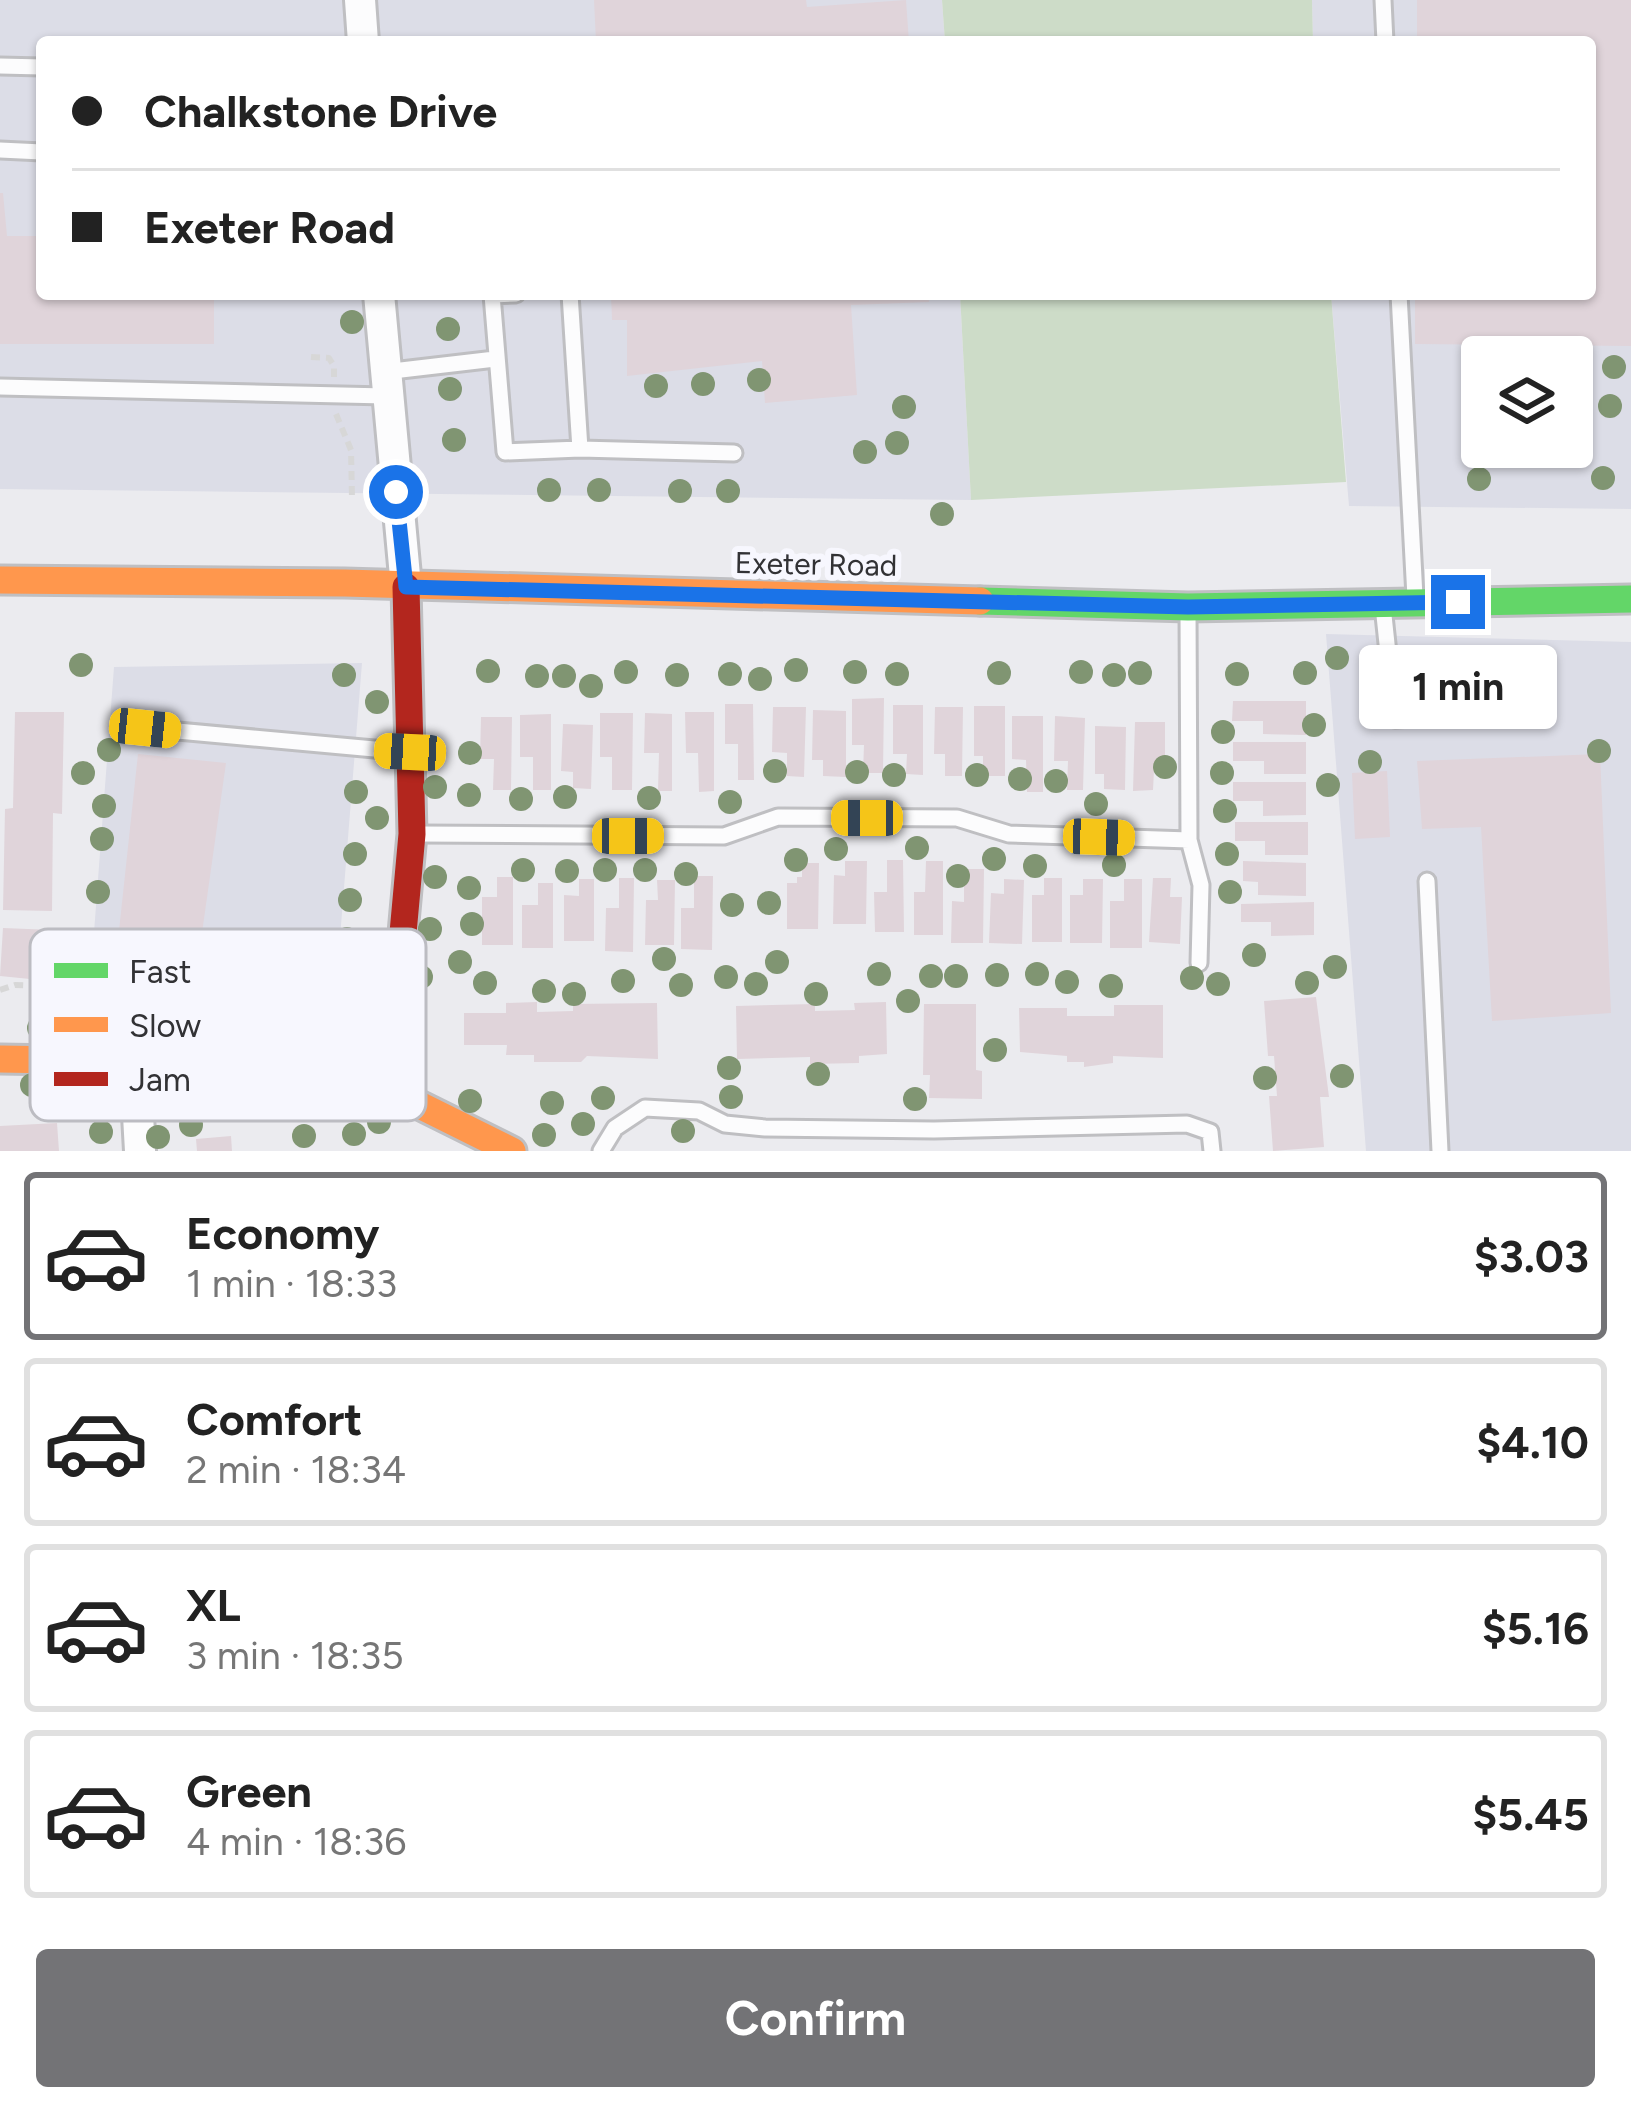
<!DOCTYPE html>
<html lang="en">
<head>
<meta charset="utf-8">
<style>
	body { margin:0; font-family:Figtree,sans-serif; background:#f2f2f2; color:#222; height:100vh; display:flex; flex-direction:column; font-size:45px; white-space:nowrap }
	* { box-sizing:border-box; margin:0 }
	p { font-size:39px; color:#767676 }
	.icon { flex:none; width:66px; height:66px; fill:none; stroke:currentColor; stroke-width:2; stroke-linecap:round; stroke-linejoin:round }
	.map { position:relative; height:1151px; overflow:hidden }
	.side { display:flex; flex-direction:column; background:#fff; flex:1 }
	.side>* { flex:none }
	.guide { position:absolute; left:36px; top:36px; width:1560px; height:264px; border-radius:12px; box-shadow:0 3px 9px #0004; display:grid; align-content:center; height:264px; padding:0 36px; background:#fff }
	.tools { position:absolute; left:1461px; top:336px; display:grid; gap:24px }
	.tools a { display:grid; place-items:center; width:132px; height:132px; border-radius:12px; background:#fff; box-shadow:0 3px 9px #0004; font-size:60px }
	.end { position:absolute; width:54px; height:54px; margin:-27px; border:15px solid #1a73e8; background:#fff; box-shadow:0 0 0 6px #fff }
	.from { border-radius:50% }
	.bubble { position:absolute; height:84px; border-radius:12px; background:#fff; box-shadow:0 3px 9px #0004; font-size:39px; font-weight:700; line-height:84px; text-align:center }
	.car { position:absolute; width:36px; height:72px; margin:-36px -18px; border-radius:15px; box-shadow:0 0 9px 3px #0007; background:linear-gradient(#f5c518 24%,#345 0 40%,#f5c518 0 76%,#345 0 86%,#f5c518 0) }
	.guide b { display:flex; align-items:center; gap:42px; height:114px; font-size:45px }
	.guide b+b { border-top:3px solid #e0e0e0 }
	.guide i { width:30px; height:30px; background:#222 }
	ul { padding:21px 0 0; list-style:none }
	li { display:flex; align-items:center; gap:36px; height:168px; margin:0 24px 18px; padding:0 12px; border:6px solid #e0e0e0; border-radius:12px }
	li div { flex:1 }
	li b { display:block; font-size:45px }
	li em { font-style:normal; font-weight:700 }
	li.selected { border-color:#737376 }
	li>.icon { width:108px; height:108px; stroke-width:1.5 }
	.cta { display:flex; gap:24px; margin-top:auto; padding:24px 36px }
	.cta a { flex:1; height:138px; border-radius:12px; background:#737376; color:#fff; font-size:48px; font-weight:700; line-height:138px; text-align:center }
	.map>svg:first-child { display:block }
	.built { fill:#dcdde7; fill-rule:evenodd }
	.green { fill:#cddcc8 }
	.building { fill:#e0d4da }
	.lines { fill:none; stroke-linecap:round; stroke-linejoin:round }
	.lane-casing { stroke:#bfbfc2; stroke-width:21 }
	.street-casing { stroke:#bfbfc2; stroke-width:36 }
	.fast-casing { stroke:#bfbfc2; stroke-width:33 }
	.slow-casing { stroke:#bfbfc2; stroke-width:33 }
	.jam-casing { stroke:#bfbfc2; stroke-width:33 }
	.path { stroke:#d7d7d7; stroke-width:6; stroke-dasharray:9 6; stroke-linecap:butt }
	.lane { stroke:#fcfcfd; stroke-width:15 }
	.street { stroke:#fcfcfd; stroke-width:30 }
	.fast { stroke:#63d668; stroke-width:27 }
	.slow { stroke:#ff974d; stroke-width:27 }
	.jam { stroke:#b3261e; stroke-width:27 }
	.tree { fill:#809572 }
	.route { stroke:#1a73e8; stroke-width:15 }
	.labels { text-anchor:middle; dominant-baseline:central; stroke-width:12; stroke-linejoin:round; paint-order:stroke }
	.street-label { font-size:30px; fill:#323235; stroke:#f7f7fe }
	.key { fill:#f7f7fe; stroke:#bcbcc2; stroke-width:3 }
	.key-label { font-size:33px; fill:#323235 }
</style>
</head>
<body>
<div class="map">
<svg width="1631" height="1151" viewBox="0 0 1631 1151">
	<rect width="100%" height="100%" fill="#ebebef"/>
	<!-- built -->
	<path class="built" d="M 0,0 L 942,0 L 945,42 L 42,42 L 42,294 L 960,294 L 971,500 L 0,489 Z
		M 1312,0 L 1631,0 L 1631,509 L 1349,506 L 1331,294 L 1590,294 L 1590,42 L 1313,42 ZM 1482,357 L 1572,357 L 1572,447 L 1482,447 Z
		M 1326,634 L 1631,642 L 1631,1151 L 1366,1151 Z
		M 362,663 L 333,1025 L 88,1012 L 114,667 Z"/>
	<!-- green -->
	<path class="green" d="M 942,0 L 1312,0 L 1313,42 L 945,42 Z
		M 960,294 L 1331,294 L 1346,482 L 971,500 Z"/>
	<!-- building -->
	<path class="building" d="M 594,0 L 806,0 L 807,7 L 906,0 L 909,42 L 596,42 Z
		M 1417,0 L 1631,0 L 1631,346 L 1415,344 L 1415,294 L 1590,294 L 1590,42 L 1417,42 Z
		M 0,193 L 3,193 L 7,236 L 42,236 L 42,294 L 214,294 L 214,344 L 0,344 Z
		M 611,294 L 928,294 L 929,302 L 851,305 L 857,395 L 765,403 L 762,361 L 627,376 L 627,320 L 612,320 Z
		M 884,698 L 883,773 L 863,773 L 864,745 L 852,745 L 852,699 Z
		M 1233,701 L 1306,701 L 1306,735 L 1263,734 L 1263,721 L 1232,721 Z
		M 725,704 L 753,704 L 754,780 L 738,780 L 738,744 L 725,744 Z
		M 893,705 L 923,705 L 923,775 L 906,774 L 907,754 L 893,754 Z
		M 974,706 L 1005,706 L 1005,776 L 983,776 L 983,756 L 974,756 Z
		M 773,707 L 806,707 L 804,777 L 787,776 L 787,753 L 772,752 Z
		M 935,707 L 963,707 L 962,776 L 945,776 L 945,754 L 934,754 Z
		M 813,710 L 846,711 L 846,777 L 823,776 L 823,760 L 812,760 Z
		M 15,712 L 64,712 L 62,814 L 53,813 L 52,911 L 3,910 L 5,809 L 13,808 Z
		M 685,712 L 714,712 L 714,791 L 699,792 L 698,753 L 686,753 Z
		M 600,713 L 633,713 L 632,790 L 612,790 L 612,757 L 600,757 Z
		M 645,713 L 672,714 L 672,791 L 658,791 L 659,753 L 644,753 Z
		M 551,714 L 551,790 L 533,790 L 533,757 L 520,757 L 520,715 Z
		M 1012,716 L 1043,716 L 1043,792 L 1027,792 L 1026,760 L 1012,759 Z
		M 1055,716 L 1085,718 L 1083,790 L 1067,790 L 1068,761 L 1054,761 Z
		M 481,717 L 512,717 L 511,790 L 493,790 L 494,759 L 480,759 Z
		M 1135,722 L 1165,722 L 1165,770 L 1154,770 L 1153,790 L 1133,791 Z
		M 563,724 L 593,725 L 591,789 L 573,788 L 573,772 L 561,771 Z
		M 1095,726 L 1126,727 L 1125,790 L 1104,789 L 1104,774 L 1095,774 Z
		M 1233,742 L 1306,742 L 1306,774 L 1264,774 L 1264,761 L 1233,761 Z
		M 138,754 L 226,763 L 200,947 L 118,940 Z
		M 1600,754 L 1611,1013 L 1492,1021 L 1481,827 L 1422,829 L 1417,761 Z
		M 1387,771 L 1390,837 L 1355,839 L 1352,773 Z
		M 1233,782 L 1306,782 L 1306,815 L 1263,816 L 1263,801 L 1233,801 Z
		M 1235,822 L 1308,822 L 1308,855 L 1265,855 L 1265,841 L 1235,841 Z
		M 887,860 L 903,860 L 904,932 L 875,932 L 874,892 L 887,892 Z
		M 845,861 L 867,861 L 866,924 L 833,924 L 834,875 L 845,876 Z
		M 926,861 L 943,861 L 943,935 L 914,935 L 914,892 L 925,892 Z
		M 1243,861 L 1306,863 L 1306,896 L 1258,895 L 1258,882 L 1243,881 Z
		M 802,863 L 819,863 L 818,929 L 787,929 L 787,883 L 797,883 L 797,877 L 802,877 Z
		M 964,869 L 984,869 L 983,943 L 951,943 L 952,901 L 964,902 Z
		M 694,876 L 713,876 L 712,950 L 681,949 L 681,908 L 694,908 Z
		M 497,877 L 513,877 L 513,945 L 482,945 L 482,897 L 497,897 Z
		M 619,878 L 634,878 L 633,952 L 605,951 L 606,908 L 619,908 Z
		M 1044,878 L 1062,878 L 1062,942 L 1032,942 L 1032,895 L 1044,895 Z
		M 1153,878 L 1171,878 L 1170,897 L 1182,897 L 1180,944 L 1149,942 Z
		M 579,879 L 594,879 L 594,941 L 564,941 L 564,895 L 579,896 Z
		M 1004,879 L 1024,880 L 1022,944 L 989,943 L 991,893 L 1004,894 Z
		M 1083,879 L 1103,879 L 1102,943 L 1070,943 L 1070,895 L 1083,895 Z
		M 1124,879 L 1142,879 L 1142,948 L 1110,948 L 1110,901 L 1124,901 Z
		M 657,880 L 675,880 L 674,945 L 645,945 L 646,900 L 658,900 Z
		M 538,883 L 553,883 L 553,948 L 522,948 L 522,905 L 538,905 Z
		M 1314,902 L 1314,935 L 1271,936 L 1271,922 L 1241,922 L 1241,904 Z
		M 3,928 L 53,930 L 50,981 L 0,976 Z
		M 1316,997 L 1329,1097 L 1320,1097 L 1324,1147 L 1273,1151 L 1269,1096 L 1277,1096 L 1274,1056 L 1268,1056 L 1264,1001 Z
		M 537,1002 L 537,1012 L 573,1011 L 573,1004 L 657,1003 L 658,1059 L 587,1056 L 581,1062 L 534,1062 L 534,1055 L 506,1055 L 507,1045 L 464,1045 L 464,1013 L 506,1013 L 506,1003 Z
		M 886,1002 L 887,1054 L 859,1056 L 859,1063 L 810,1064 L 810,1057 L 737,1059 L 736,1006 L 815,1004 L 815,1011 L 855,1010 L 854,1003 Z
		M 924,1004 L 976,1004 L 976,1070 L 982,1071 L 982,1099 L 929,1098 L 930,1075 L 923,1075 Z
		M 1114,1005 L 1163,1005 L 1163,1058 L 1113,1056 L 1113,1063 L 1084,1067 L 1084,1062 L 1067,1062 L 1067,1056 L 1020,1052 L 1019,1008 L 1067,1008 L 1067,1016 L 1114,1016 Z
		M 57,1123 L 59,1151 L 0,1151 L 0,1126 Z
		M 231,1136 L 232,1151 L 197,1151 L 196,1139 Z"/>
	<g class="lines">
		<defs>
			<path id="lane" d="M 1383,0 L 1385,42
				M 0,66 L 42,67
				M 0,150 L 42,152
				M 516,294 L 492,295 L 505,452 L 580,449 L 570,294
				M 1399,294 L 1415,597
				M 384,372 L 495,359
				M 0,387 L 386,396
				M 580,449 L 734,453
				M 1383,606 L 1395,719 L 1541,711
				M 1188,610 L 1189,840 L 1201,885 L 1199,963
				M 145,728 L 407,752
				M 418,834 L 724,836 L 778,817 L 957,818 L 1009,834 L 1189,840
				M 1427,881 L 1440,1151
				M 101,1054 L 113,952 L 387,992
				M 601,1151 L 615,1128 L 645,1108 L 699,1111 L 725,1124 L 765,1128 L 934,1130 L 1187,1124 L 1210,1132 L 1212,1151"/>
			<path id="street" d="M 360,0 L 363,42
				M 379,294 L 406,587
				M 135,1061 L 140,1151"/>
			<path id="fast" d="M 980,601 L 1188,607 L 1631,599"/>
			<path id="slow" d="M 0,580 L 345,583 L 980,601
				M 0,1059 L 177,1062 L 369,1080 L 512,1151"/>
			<path id="jam" d="M 369,1080 L 403,933 L 412,834 L 406,587"/>
		</defs>
		<!-- lane casing -->
		<use href="#lane" class="lane-casing"/>
		<!-- street casing -->
		<use href="#street" class="street-casing"/>
		<!-- fast casing -->
		<use href="#fast" class="fast-casing"/>
		<!-- slow casing -->
		<use href="#slow" class="slow-casing"/>
		<!-- jam casing -->
		<use href="#jam" class="jam-casing"/>
		<!-- path -->
		<path class="path" d="M 311,357 L 329,358 L 334,366 L 334,377
			M 336,414 L 351,450 L 352,498
			M 0,990 L 15,985 L 40,986"/>
		<!-- lane -->
		<use href="#lane" class="lane"/>
		<!-- street -->
		<use href="#street" class="street"/>
		<!-- fast -->
		<use href="#fast" class="fast"/>
		<!-- slow -->
		<use href="#slow" class="slow"/>
		<!-- jam -->
		<use href="#jam" class="jam"/>
	</g>
	<!-- trees -->
	<g class="tree">
		<circle cx="352" cy="322" r="12"/>
		<circle cx="448" cy="329" r="12"/>
		<circle cx="1614" cy="367" r="12"/>
		<circle cx="759" cy="380" r="12"/>
		<circle cx="703" cy="384" r="12"/>
		<circle cx="656" cy="386" r="12"/>
		<circle cx="450" cy="389" r="12"/>
		<circle cx="1610" cy="406" r="12"/>
		<circle cx="904" cy="407" r="12"/>
		<circle cx="454" cy="440" r="12"/>
		<circle cx="897" cy="443" r="12"/>
		<circle cx="865" cy="452" r="12"/>
		<circle cx="1603" cy="478" r="12"/>
		<circle cx="1479" cy="479" r="12"/>
		<circle cx="549" cy="490" r="12"/>
		<circle cx="599" cy="490" r="12"/>
		<circle cx="680" cy="491" r="12"/>
		<circle cx="728" cy="491" r="12"/>
		<circle cx="942" cy="514" r="12"/>
		<circle cx="1337" cy="658" r="12"/>
		<circle cx="81" cy="665" r="12"/>
		<circle cx="796" cy="670" r="12"/>
		<circle cx="488" cy="671" r="12"/>
		<circle cx="626" cy="672" r="12"/>
		<circle cx="855" cy="672" r="12"/>
		<circle cx="1081" cy="672" r="12"/>
		<circle cx="999" cy="673" r="12"/>
		<circle cx="1140" cy="673" r="12"/>
		<circle cx="1305" cy="673" r="12"/>
		<circle cx="730" cy="674" r="12"/>
		<circle cx="897" cy="674" r="12"/>
		<circle cx="1237" cy="674" r="12"/>
		<circle cx="344" cy="675" r="12"/>
		<circle cx="677" cy="675" r="12"/>
		<circle cx="1114" cy="675" r="12"/>
		<circle cx="537" cy="676" r="12"/>
		<circle cx="564" cy="676" r="12"/>
		<circle cx="760" cy="679" r="12"/>
		<circle cx="591" cy="686" r="12"/>
		<circle cx="377" cy="702" r="12"/>
		<circle cx="1314" cy="725" r="12"/>
		<circle cx="1223" cy="732" r="12"/>
		<circle cx="109" cy="750" r="12"/>
		<circle cx="1599" cy="751" r="12"/>
		<circle cx="470" cy="753" r="12"/>
		<circle cx="1370" cy="762" r="12"/>
		<circle cx="1165" cy="767" r="12"/>
		<circle cx="775" cy="771" r="12"/>
		<circle cx="857" cy="772" r="12"/>
		<circle cx="83" cy="773" r="12"/>
		<circle cx="1222" cy="773" r="12"/>
		<circle cx="894" cy="775" r="12"/>
		<circle cx="977" cy="775" r="12"/>
		<circle cx="1020" cy="779" r="12"/>
		<circle cx="1056" cy="781" r="12"/>
		<circle cx="1328" cy="785" r="12"/>
		<circle cx="435" cy="787" r="12"/>
		<circle cx="356" cy="792" r="12"/>
		<circle cx="469" cy="795" r="12"/>
		<circle cx="565" cy="797" r="12"/>
		<circle cx="649" cy="798" r="12"/>
		<circle cx="521" cy="799" r="12"/>
		<circle cx="730" cy="802" r="12"/>
		<circle cx="1096" cy="804" r="12"/>
		<circle cx="104" cy="806" r="12"/>
		<circle cx="1225" cy="811" r="12"/>
		<circle cx="377" cy="818" r="12"/>
		<circle cx="102" cy="839" r="12"/>
		<circle cx="917" cy="848" r="12"/>
		<circle cx="836" cy="849" r="12"/>
		<circle cx="355" cy="854" r="12"/>
		<circle cx="1227" cy="854" r="12"/>
		<circle cx="994" cy="859" r="12"/>
		<circle cx="796" cy="860" r="12"/>
		<circle cx="1114" cy="865" r="12"/>
		<circle cx="1035" cy="866" r="12"/>
		<circle cx="523" cy="870" r="12"/>
		<circle cx="605" cy="870" r="12"/>
		<circle cx="645" cy="870" r="12"/>
		<circle cx="567" cy="871" r="12"/>
		<circle cx="686" cy="874" r="12"/>
		<circle cx="958" cy="876" r="12"/>
		<circle cx="435" cy="877" r="12"/>
		<circle cx="469" cy="888" r="12"/>
		<circle cx="98" cy="892" r="12"/>
		<circle cx="1230" cy="892" r="12"/>
		<circle cx="350" cy="900" r="12"/>
		<circle cx="769" cy="903" r="12"/>
		<circle cx="732" cy="905" r="12"/>
		<circle cx="472" cy="924" r="12"/>
		<circle cx="430" cy="929" r="12"/>
		<circle cx="347" cy="939" r="12"/>
		<circle cx="1254" cy="955" r="12"/>
		<circle cx="664" cy="959" r="12"/>
		<circle cx="460" cy="962" r="12"/>
		<circle cx="777" cy="962" r="12"/>
		<circle cx="1335" cy="967" r="12"/>
		<circle cx="879" cy="974" r="12"/>
		<circle cx="1037" cy="974" r="12"/>
		<circle cx="997" cy="975" r="12"/>
		<circle cx="931" cy="976" r="12"/>
		<circle cx="956" cy="976" r="12"/>
		<circle cx="421" cy="977" r="12"/>
		<circle cx="726" cy="977" r="12"/>
		<circle cx="1192" cy="978" r="12"/>
		<circle cx="623" cy="981" r="12"/>
		<circle cx="1067" cy="982" r="12"/>
		<circle cx="485" cy="983" r="12"/>
		<circle cx="1307" cy="983" r="12"/>
		<circle cx="756" cy="984" r="12"/>
		<circle cx="1218" cy="984" r="12"/>
		<circle cx="681" cy="985" r="12"/>
		<circle cx="1111" cy="986" r="12"/>
		<circle cx="544" cy="991" r="12"/>
		<circle cx="574" cy="994" r="12"/>
		<circle cx="816" cy="994" r="12"/>
		<circle cx="908" cy="1001" r="12"/>
		<circle cx="39" cy="1028" r="12"/>
		<circle cx="995" cy="1050" r="12"/>
		<circle cx="729" cy="1068" r="12"/>
		<circle cx="818" cy="1074" r="12"/>
		<circle cx="1342" cy="1076" r="12"/>
		<circle cx="1265" cy="1078" r="12"/>
		<circle cx="32" cy="1085" r="12"/>
		<circle cx="731" cy="1097" r="12"/>
		<circle cx="603" cy="1098" r="12"/>
		<circle cx="915" cy="1099" r="12"/>
		<circle cx="470" cy="1101" r="12"/>
		<circle cx="552" cy="1103" r="12"/>
		<circle cx="379" cy="1122" r="12"/>
		<circle cx="583" cy="1124" r="12"/>
		<circle cx="191" cy="1125" r="12"/>
		<circle cx="683" cy="1131" r="12"/>
		<circle cx="101" cy="1132" r="12"/>
		<circle cx="354" cy="1134" r="12"/>
		<circle cx="544" cy="1135" r="12"/>
		<circle cx="304" cy="1136" r="12"/>
		<circle cx="158" cy="1137" r="12"/>
	</g>
	<g class="lines">
		<!-- route -->
		<path class="route" d="M 396,492 L 406,587 L 1188,607 L 1458,602"/>
	</g>
	<g class="labels">
		<!-- street labels -->
		<g class="street-label">
			<text transform="translate(816 564) rotate(1)">Exeter Road</text>
		</g>
	</g>
	<!-- legend -->
	<rect x="30" y="929" width="396" height="192" rx="18" class="key"/>
	<rect x="54" y="963" width="54" height="15" fill="#63d668"/>
	<rect x="54" y="1017" width="54" height="15" fill="#ff974d"/>
	<rect x="54" y="1072" width="54" height="14" fill="#b3261e"/>
	<g class="key-label">
		<text x="129" y="983">Fast</text>
		<text x="129" y="1037">Slow</text>
		<text x="129" y="1091">Jam</text>
	</g>
</svg>
<div class="tools">
<a><svg class="icon" aria-label="layers" viewBox="0 0 24 24"><path d="M12 4l9 5-9 5-9-5zM3 14l9 5 9-5"/></svg></a>
</div>
<i class="end from" style="left:396px;top:492px"></i>
<i class="end" style="left:1458px;top:602px"></i>
<div class="bubble" style="left:1359px;top:645px;width:198px">1 min</div>
<i class="car" style="left:145px;top:728px;rotate:96deg"></i>
<i class="car" style="left:410px;top:752px;rotate:273deg"></i>
<i class="car" style="left:867px;top:818px;rotate:270deg"></i>
<i class="car" style="left:628px;top:836px;rotate:90deg"></i>
<i class="car" style="left:1099px;top:837px;rotate:92deg"></i>
<div class="guide">
<b><i class="from"></i>Chalkstone Drive</b>
<b><i></i>Exeter Road</b>
</div>
</div>
<section class="side">
<ul>
<li class="selected"><svg class="icon" aria-label="car" viewBox="0 0 24 24"><path d="M5 17H2v-5l4-1 3-4h7l3 4 3 1v5h-3M9 17h6M6 11h13"/><circle cx="7" cy="17" r="2"/><circle cx="17" cy="17" r="2"/></svg><div><b>Economy</b><p>1 min · 18:33</p></div><em>$3.03</em></li>
<li><svg class="icon" aria-label="car" viewBox="0 0 24 24"><path d="M5 17H2v-5l4-1 3-4h7l3 4 3 1v5h-3M9 17h6M6 11h13"/><circle cx="7" cy="17" r="2"/><circle cx="17" cy="17" r="2"/></svg><div><b>Comfort</b><p>2 min · 18:34</p></div><em>$4.10</em></li>
<li><svg class="icon" aria-label="car" viewBox="0 0 24 24"><path d="M5 17H2v-5l4-1 3-4h7l3 4 3 1v5h-3M9 17h6M6 11h13"/><circle cx="7" cy="17" r="2"/><circle cx="17" cy="17" r="2"/></svg><div><b>XL</b><p>3 min · 18:35</p></div><em>$5.16</em></li>
<li><svg class="icon" aria-label="car" viewBox="0 0 24 24"><path d="M5 17H2v-5l4-1 3-4h7l3 4 3 1v5h-3M9 17h6M6 11h13"/><circle cx="7" cy="17" r="2"/><circle cx="17" cy="17" r="2"/></svg><div><b>Green</b><p>4 min · 18:36</p></div><em>$5.45</em></li>
</ul>
<div class="cta"><a>Confirm</a></div>
</section>
</body>
</html>
